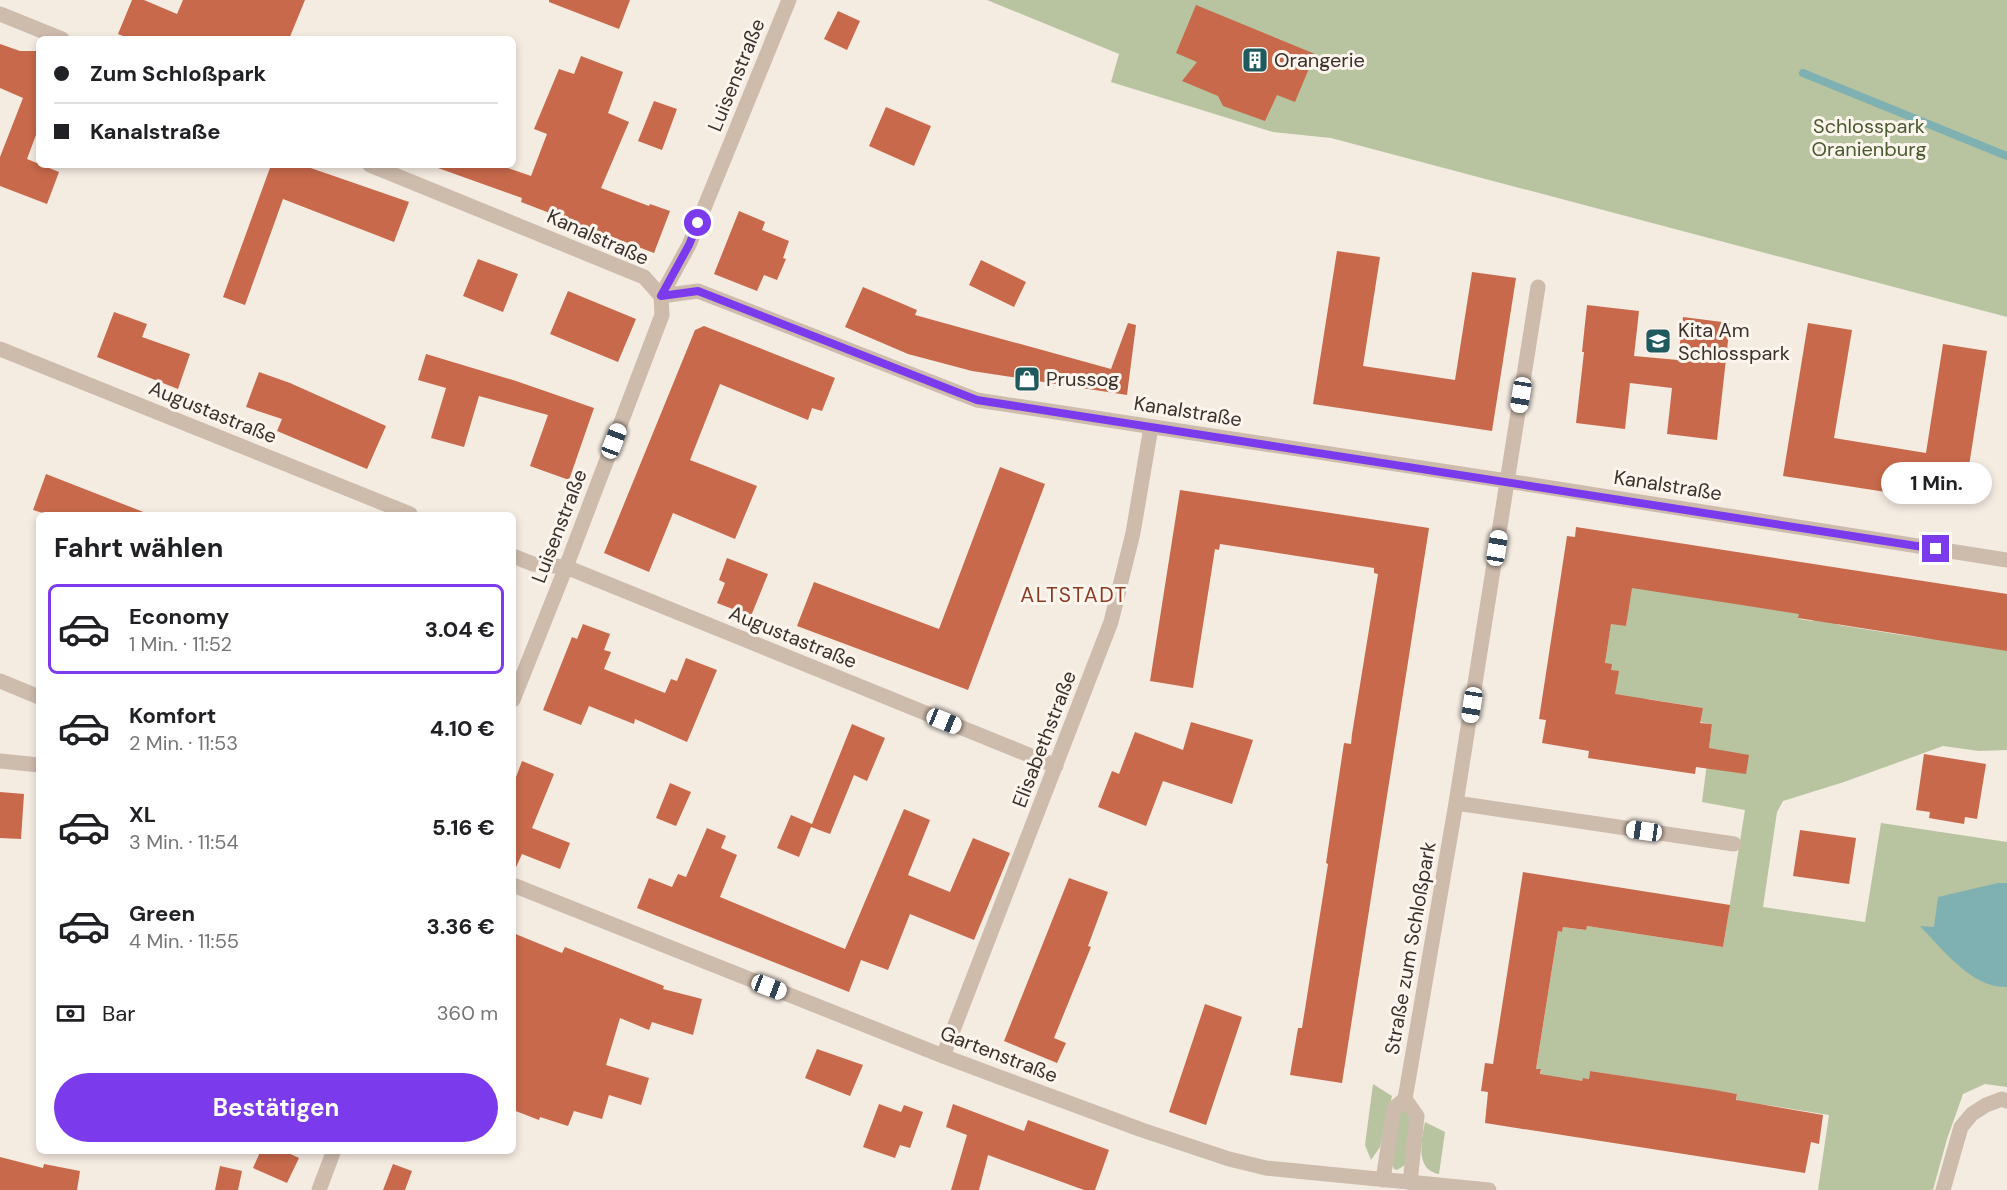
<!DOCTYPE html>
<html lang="de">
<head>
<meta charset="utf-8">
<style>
	body { margin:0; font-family:"DM Sans",sans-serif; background:#f2f2f2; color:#202124; height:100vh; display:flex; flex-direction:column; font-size:22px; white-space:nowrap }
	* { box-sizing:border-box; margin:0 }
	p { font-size:20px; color:#757577 }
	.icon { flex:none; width:33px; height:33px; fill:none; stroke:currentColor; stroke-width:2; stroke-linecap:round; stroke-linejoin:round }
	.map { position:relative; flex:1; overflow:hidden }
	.sheet { position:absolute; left:36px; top:512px; width:480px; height:642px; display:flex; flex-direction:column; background:#fff; border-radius:9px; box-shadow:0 3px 9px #0003 }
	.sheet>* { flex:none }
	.banner { position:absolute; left:36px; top:36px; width:480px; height:132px; border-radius:9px; box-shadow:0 3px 9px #0003; display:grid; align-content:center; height:132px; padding:0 18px; background:#fff }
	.end { position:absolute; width:27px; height:27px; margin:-14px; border:8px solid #7c3aed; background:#fff; box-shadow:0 0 0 3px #fff }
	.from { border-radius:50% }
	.bubble { position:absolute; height:42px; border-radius:21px; background:#fff; box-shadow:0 3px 9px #0003; font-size:20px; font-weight:700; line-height:42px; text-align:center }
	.car { position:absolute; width:18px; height:36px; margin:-18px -9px; border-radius:8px; box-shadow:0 0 4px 2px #0007; background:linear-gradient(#fff 24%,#345 0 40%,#fff 0 76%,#345 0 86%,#fff 0) }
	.banner b { display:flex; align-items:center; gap:21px; height:57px; font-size:22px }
	.banner b+b { border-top:2px solid #e0e0e0 }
	.banner i { width:15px; height:15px; background:#202124 }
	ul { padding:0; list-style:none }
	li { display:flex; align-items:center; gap:18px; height:90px; margin:0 12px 9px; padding:0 6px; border:3px solid transparent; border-radius:9px }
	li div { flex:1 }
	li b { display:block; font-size:22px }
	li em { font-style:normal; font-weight:700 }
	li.current { border-color:#7c3aed }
	li>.icon { width:54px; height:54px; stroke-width:1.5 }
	h2 { padding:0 18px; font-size:27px; line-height:72px }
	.pay { display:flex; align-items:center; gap:15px; height:66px; padding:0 18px; font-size:22px }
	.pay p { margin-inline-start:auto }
	.primary-button { display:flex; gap:12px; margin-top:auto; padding:12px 18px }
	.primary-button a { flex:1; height:69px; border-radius:36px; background:#7c3aed; color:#fff; font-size:24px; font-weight:700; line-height:69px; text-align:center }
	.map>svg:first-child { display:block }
	.green { fill:#b8c4a0 }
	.water { fill:#7fb0b2 }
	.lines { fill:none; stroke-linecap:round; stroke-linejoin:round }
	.stream { stroke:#7fb0b2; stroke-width:8 }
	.building { fill:#c8694b }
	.street { stroke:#cdbbac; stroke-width:15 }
	.route { stroke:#7c3aed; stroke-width:8 }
	.labels { text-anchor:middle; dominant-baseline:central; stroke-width:6; stroke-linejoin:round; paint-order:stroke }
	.poi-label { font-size:20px; fill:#3b302b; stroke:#fbf5ee; text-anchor:start }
	.street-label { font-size:20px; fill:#3b302b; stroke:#fbf5ee }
	.park-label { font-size:20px; fill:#4a5a2e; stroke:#fbf5ee }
	.neighbourhood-label { font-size:21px; letter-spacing:1.5px; fill:#8c3b22; stroke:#fbf5ee }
</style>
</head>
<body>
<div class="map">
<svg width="2007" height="1190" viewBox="0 0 2007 1190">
	<rect width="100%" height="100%" fill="#f4ebe1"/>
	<!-- green -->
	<path class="green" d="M 987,0 L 2007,0 L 2007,317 L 1331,138 L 1273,132 L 1111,82 L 1119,54 Z
		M 1618,581 L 1799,612 L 1799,619 L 1813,621 L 1814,614 L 1839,625 L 1895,634 L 1923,638 L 2004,644 L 2003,650 L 2007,651 L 2007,750 L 1979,751 L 1943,746 L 1844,782 L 1783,801 L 1777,812 L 1763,907 L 1865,922 L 1881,823 L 2007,842 L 2007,1087 L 1985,1084 L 1963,1094 L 1947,1139 L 1933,1190 L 1818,1190 L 1829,1115 L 1768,1105 L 1736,1103 L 1737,1094 L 1590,1071 L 1589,1079 L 1583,1078 L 1582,1085 L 1540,1077 L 1541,1070 L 1536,1069 L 1558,931 L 1562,932 L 1563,927 L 1585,930 L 1587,926 L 1723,947 L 1745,810 L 1702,802 L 1712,724 L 1699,722 L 1703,708 L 1648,699 L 1605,703 L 1611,670 L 1605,663 L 1611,622 L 1626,626 L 1627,617 Z
		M 1373,1084 L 1392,1096 L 1380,1147 L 1371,1160 L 1365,1145 Z
		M 1404,1110 L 1411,1113 L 1405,1165 L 1397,1170 L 1394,1169 L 1392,1163 L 1400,1111 Z
		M 1425,1122 L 1445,1132 L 1439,1174 C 1414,1170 1422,1138 1425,1122 Z"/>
	<!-- water -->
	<path class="water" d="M 1998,883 L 2007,883 L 2007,987 C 1973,989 1941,948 1920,926 L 1934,927 L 1938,897 Z"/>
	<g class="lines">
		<!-- stream -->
		<path class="stream" d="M 1803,73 L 2007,156"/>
	</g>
	<!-- building -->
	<path class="building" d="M 132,0 L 144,0 L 177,14 L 183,0 L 305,0 L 289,39 L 130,39 L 118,34 Z
		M 549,0 L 630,0 L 619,29 L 549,2 Z
		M 1196,5 L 1315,54 L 1295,102 L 1277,95 L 1265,121 L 1223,106 L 1218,96 L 1182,81 L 1197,62 L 1176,53 Z
		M 838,11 L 860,21 L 847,50 L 824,39 Z
		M 0,44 L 20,51 L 39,51 L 39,127 L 27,159 L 59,172 L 47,204 L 0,186 L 0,157 L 23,98 L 0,88 Z
		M 581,56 L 623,72 L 608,113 L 629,122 L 601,188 L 649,206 L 650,204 L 670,211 L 654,253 L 521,202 L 522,198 L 438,168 L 438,165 L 499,165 L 531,176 L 547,134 L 534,129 L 559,69 L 574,74 Z
		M 654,101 L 677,109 L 662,150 L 638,141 Z
		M 886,107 L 931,126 L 914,166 L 869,146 Z
		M 271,165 L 302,165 L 409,202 L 394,242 L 283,199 L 245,305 L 223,297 Z
		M 739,211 L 765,222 L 762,230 L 789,241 L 783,258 L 786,259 L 777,280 L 764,275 L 757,291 L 714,274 Z
		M 1337,251 L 1380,257 L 1363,366 L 1455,380 L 1472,272 L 1516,278 L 1492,431 L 1313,404 Z
		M 478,259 L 518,274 L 503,312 L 463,296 Z
		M 981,260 L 1026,282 L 1014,307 L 969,285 Z
		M 863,287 L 917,310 L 915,315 L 1111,369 L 1128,323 L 1136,325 L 1127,395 L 972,371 L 908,354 L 845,327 Z
		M 568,291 L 636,319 L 618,362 L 550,334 Z
		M 1587,305 L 1639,311 L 1634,356 L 1678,360 L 1683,317 L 1730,323 L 1717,440 L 1667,434 L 1672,388 L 1630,383 L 1625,429 L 1576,423 L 1584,352 L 1582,352 Z
		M 114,312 L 147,324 L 142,337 L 190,354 L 178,389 L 97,357 Z
		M 1808,323 L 1852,330 L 1834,438 L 1926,453 L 1943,344 L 1987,351 L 1963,504 L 1783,476 Z
		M 704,326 L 835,378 L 822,411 L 812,408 L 808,420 L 720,384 L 690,460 L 757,486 L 735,539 L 673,513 L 649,572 L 604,553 L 695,330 Z
		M 426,354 L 516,381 L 594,408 L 569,480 L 530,466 L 548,415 L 479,396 L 464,447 L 431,438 L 446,388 L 418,380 Z
		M 259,372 L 290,383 L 386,426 L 367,469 L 277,431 L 282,419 L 246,407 Z
		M 1000,467 L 1045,484 L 968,690 L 797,626 L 814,582 L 939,629 Z
		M 46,474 L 146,513 L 146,514 L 46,514 L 33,510 Z
		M 1180,490 L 1429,528 L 1342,1083 L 1290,1075 L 1298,1028 L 1302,1028 L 1328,864 L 1326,863 L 1344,743 L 1351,744 L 1352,734 L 1378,574 L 1374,573 L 1374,568 L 1220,544 L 1219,550 L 1215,549 L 1193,688 L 1150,681 Z
		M 1576,527 L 2007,594 L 2007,651 L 1798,618 L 1799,614 L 1632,588 L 1626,626 L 1611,624 L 1605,663 L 1612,664 L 1611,670 L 1619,671 L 1615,694 L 1703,708 L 1700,723 L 1712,724 L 1709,748 L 1749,755 L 1746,774 L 1696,767 L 1695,774 L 1588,758 L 1589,751 L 1542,743 L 1546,720 L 1539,719 L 1567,536 L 1575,537 Z
		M 727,558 L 768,574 L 751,616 L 717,603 L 725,583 L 719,580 Z
		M 583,624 L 610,634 L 604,650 L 611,652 L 604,669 L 665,693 L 671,679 L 677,681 L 686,658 L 717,670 L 687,742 L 635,719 L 634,724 L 589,706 L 581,725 L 543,710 L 572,637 L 577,639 Z
		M 1191,722 L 1253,740 L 1232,804 L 1163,781 L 1146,826 L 1098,807 L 1112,771 L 1119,774 L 1135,732 L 1183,750 Z
		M 852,724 L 885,738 L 867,781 L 854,775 L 830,834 L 811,827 L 799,857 L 777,848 L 791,815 L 812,824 Z
		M 1924,754 L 1986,764 L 1977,819 L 1965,817 L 1964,824 L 1929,818 L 1930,812 L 1916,810 Z
		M 522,761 L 554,774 L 532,828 L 570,843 L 560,869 L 522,854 L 513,874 L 513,785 Z
		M 670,783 L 691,792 L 676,826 L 656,818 Z
		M 0,792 L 24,794 L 21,839 L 0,838 Z
		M 904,809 L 930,820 L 908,875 L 950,892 L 973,838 L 1010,853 L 974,940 L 910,914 L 888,970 L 861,960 L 849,992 L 637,908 L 649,878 L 672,887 L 678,874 L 686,877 L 707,828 L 726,836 L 721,848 L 737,855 L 720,897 L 845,949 Z
		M 1800,830 L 1856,838 L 1849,884 L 1793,876 Z
		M 1523,872 L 1730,905 L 1723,947 L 1587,926 L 1586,930 L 1563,927 L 1562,932 L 1558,931 L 1536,1069 L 1541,1069 L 1540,1074 L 1582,1081 L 1583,1078 L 1589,1079 L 1590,1071 L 1715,1090 L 1737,1094 L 1736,1100 L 1823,1115 L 1819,1144 L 1811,1142 L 1805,1173 L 1485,1123 L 1488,1092 L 1481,1091 L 1485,1063 L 1493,1064 Z
		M 1069,878 L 1108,892 L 1088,946 L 1091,947 L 1054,1038 L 1066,1043 L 1057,1063 L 1004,1041 Z
		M 513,933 L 562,953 L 565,947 L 664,986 L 663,989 L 702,999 L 693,1035 L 652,1022 L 649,1030 L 620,1018 L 606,1065 L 649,1078 L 641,1105 L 609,1095 L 602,1119 L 574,1111 L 568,1126 L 540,1117 L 539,1120 L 513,1110 Z
		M 1205,1004 L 1242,1017 L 1206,1125 L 1169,1112 Z
		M 817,1049 L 863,1065 L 850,1096 L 805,1078 Z
		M 879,1104 L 901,1112 L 904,1105 L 923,1112 L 910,1148 L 900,1145 L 895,1158 L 863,1147 Z
		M 953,1104 L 1024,1131 L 1028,1120 L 1109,1150 L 1095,1190 L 1084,1190 L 988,1155 L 979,1190 L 951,1190 L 967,1135 L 946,1127 Z
		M 261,1150 L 282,1150 L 299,1158 L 287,1183 L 253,1168 Z
		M 0,1157 L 43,1168 L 44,1164 L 80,1171 L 77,1190 L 0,1190 Z
		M 393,1164 L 412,1171 L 405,1190 L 383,1190 Z
		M 220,1166 L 242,1171 L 238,1190 L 215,1190 Z"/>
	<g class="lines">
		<!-- street -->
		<path class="street" d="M 0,14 L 62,39
			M 370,165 L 644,277 L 661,296
			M 661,296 L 698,291 L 977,400 L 1507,481 L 2007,560
			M 0,349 L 410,514
			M 513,556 L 533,564 L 566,567 L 1056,766
			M 0,681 L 39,697
			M 513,700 L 566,567 L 662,315 L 661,296 L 689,245 L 789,0
			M 0,761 L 39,765
			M 1456,803 L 1734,844
			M 513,885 L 943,1056 L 1142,1130 L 1229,1159 L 1266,1168 L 1489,1190
			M 943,1056 L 1111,622 L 1133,533 L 1151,427
			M 1405,1099 L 1417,1116 L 1410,1183
			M 1383,1180 L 1394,1108 L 1405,1099 L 1456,803 L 1538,287
			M 319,1190 L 334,1150
			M 1943,1190 L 1961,1127 L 1972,1114 L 1986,1105 L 2002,1099 L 2007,1101"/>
	</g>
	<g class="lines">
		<!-- route -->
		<path class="route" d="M 698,223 L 689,245 L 661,296 L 698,291 L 977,400 L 1936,549"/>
	</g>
	<!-- icons -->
	<defs>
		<symbol id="building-square" viewBox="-11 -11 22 22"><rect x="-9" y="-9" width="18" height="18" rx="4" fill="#1f5a5e" stroke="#fbf5ee"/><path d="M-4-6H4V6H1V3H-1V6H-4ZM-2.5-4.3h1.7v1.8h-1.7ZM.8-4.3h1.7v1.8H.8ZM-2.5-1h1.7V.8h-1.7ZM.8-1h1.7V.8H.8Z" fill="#fff"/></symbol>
		<symbol id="school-square" viewBox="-11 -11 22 22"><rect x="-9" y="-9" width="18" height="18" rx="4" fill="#1f5a5e" stroke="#fbf5ee"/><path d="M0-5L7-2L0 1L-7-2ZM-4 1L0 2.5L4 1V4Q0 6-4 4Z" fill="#fff"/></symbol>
		<symbol id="shop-square" viewBox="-11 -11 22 22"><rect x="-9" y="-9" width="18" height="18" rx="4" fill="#1f5a5e" stroke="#fbf5ee"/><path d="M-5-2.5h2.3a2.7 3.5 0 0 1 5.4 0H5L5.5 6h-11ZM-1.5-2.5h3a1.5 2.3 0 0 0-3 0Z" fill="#fff"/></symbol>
	</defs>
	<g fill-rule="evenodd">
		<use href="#building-square" x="1240" y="45" width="30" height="30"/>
		<use href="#school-square" x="1643" y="326" width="30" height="30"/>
		<use href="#shop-square" x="1012" y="364" width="30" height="30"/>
	</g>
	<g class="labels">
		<!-- poi labels -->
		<g class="poi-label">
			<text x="1274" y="60">Orangerie</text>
			<text x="1678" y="330">Kita Am<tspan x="1678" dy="23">Schlosspark</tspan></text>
			<text x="1046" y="379">Prussog</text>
		</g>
		<!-- street labels -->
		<g class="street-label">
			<text transform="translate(736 75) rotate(-68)">Luisenstraße</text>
			<text transform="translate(598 237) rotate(24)">Kanalstraße</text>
			<text transform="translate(1188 411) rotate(9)">Kanalstraße</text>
			<text transform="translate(213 412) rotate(22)">Augustastraße</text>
			<text transform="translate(1668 485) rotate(9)">Kanalstraße</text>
			<text transform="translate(559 526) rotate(-69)">Luisenstraße</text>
			<text transform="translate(793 637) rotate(22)">Augustastraße</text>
			<text transform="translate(1044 739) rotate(-69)">Elisabethstraße</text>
			<text transform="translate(1410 948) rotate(-80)">Straße zum Schloßpark</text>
			<text transform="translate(999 1054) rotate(21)">Gartenstraße</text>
		</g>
		<!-- park labels -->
		<g class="park-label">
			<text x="1869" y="126">Schlosspark<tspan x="1869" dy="23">Oranienburg</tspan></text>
		</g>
		<!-- neighbourhood labels -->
		<g class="neighbourhood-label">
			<text x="1074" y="595">ALTSTADT</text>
		</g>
	</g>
</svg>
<i class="end from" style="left:698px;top:223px"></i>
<i class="end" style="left:1936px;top:549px"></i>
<div class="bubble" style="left:1881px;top:462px;width:111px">1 Min.</div>
<i class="car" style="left:1521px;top:395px;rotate:189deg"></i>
<i class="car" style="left:614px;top:441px;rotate:21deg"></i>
<i class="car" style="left:1497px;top:548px;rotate:9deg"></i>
<i class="car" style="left:1472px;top:705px;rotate:189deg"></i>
<i class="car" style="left:944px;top:721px;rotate:112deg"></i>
<i class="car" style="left:1644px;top:831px;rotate:278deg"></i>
<i class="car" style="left:769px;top:987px;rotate:111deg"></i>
<div class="banner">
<b><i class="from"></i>Zum Schloßpark</b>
<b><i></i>Kanalstraße</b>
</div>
<section class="sheet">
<h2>Fahrt wählen</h2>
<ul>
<li class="current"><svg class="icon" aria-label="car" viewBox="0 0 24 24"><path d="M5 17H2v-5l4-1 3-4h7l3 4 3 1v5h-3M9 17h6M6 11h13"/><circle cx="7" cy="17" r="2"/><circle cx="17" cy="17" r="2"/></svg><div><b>Economy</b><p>1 Min. · 11:52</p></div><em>3.04 €</em></li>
<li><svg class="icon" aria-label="car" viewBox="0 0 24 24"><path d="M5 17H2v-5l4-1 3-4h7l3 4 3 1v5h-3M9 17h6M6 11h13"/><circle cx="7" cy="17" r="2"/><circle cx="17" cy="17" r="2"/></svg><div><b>Komfort</b><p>2 Min. · 11:53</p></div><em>4.10 €</em></li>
<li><svg class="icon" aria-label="car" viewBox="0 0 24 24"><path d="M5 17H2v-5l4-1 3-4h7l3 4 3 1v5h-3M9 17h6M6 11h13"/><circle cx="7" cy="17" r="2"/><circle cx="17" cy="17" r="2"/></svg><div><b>XL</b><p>3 Min. · 11:54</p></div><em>5.16 €</em></li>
<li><svg class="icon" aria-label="car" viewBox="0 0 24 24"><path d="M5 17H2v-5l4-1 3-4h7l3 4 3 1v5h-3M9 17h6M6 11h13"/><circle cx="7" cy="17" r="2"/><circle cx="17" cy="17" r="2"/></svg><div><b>Green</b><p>4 Min. · 11:55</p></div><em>3.36 €</em></li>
</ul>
<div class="pay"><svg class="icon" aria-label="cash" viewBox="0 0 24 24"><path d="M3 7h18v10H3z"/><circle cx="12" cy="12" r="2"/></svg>Bar<p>360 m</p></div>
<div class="primary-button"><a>Bestätigen</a></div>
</section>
</div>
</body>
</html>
